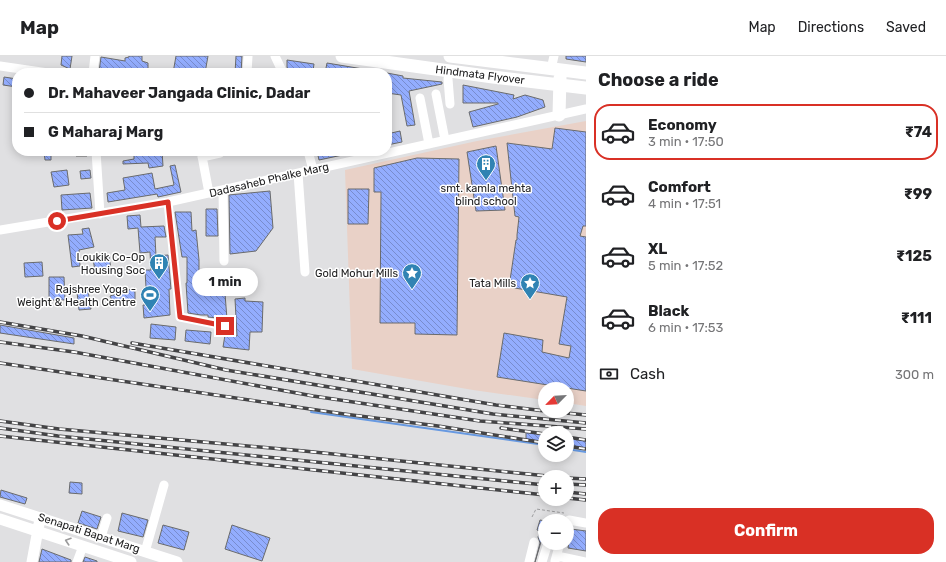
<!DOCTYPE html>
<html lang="en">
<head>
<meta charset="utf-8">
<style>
	body { margin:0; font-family:Rubik,sans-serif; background:#f2f2f2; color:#202124; height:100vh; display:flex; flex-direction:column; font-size:15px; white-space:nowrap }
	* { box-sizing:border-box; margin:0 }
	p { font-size:13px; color:#757577 }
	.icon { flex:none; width:22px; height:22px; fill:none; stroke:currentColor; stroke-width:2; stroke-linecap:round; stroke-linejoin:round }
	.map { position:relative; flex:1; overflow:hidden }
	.sheet { display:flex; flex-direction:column; background:#fff; width:360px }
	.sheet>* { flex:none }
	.guide { position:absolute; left:12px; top:12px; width:380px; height:88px; border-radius:16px; box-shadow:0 2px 10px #0003; display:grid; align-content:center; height:88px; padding:0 12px; background:#fff }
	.needle { width:26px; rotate:246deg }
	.buttons { position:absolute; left:538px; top:326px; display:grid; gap:8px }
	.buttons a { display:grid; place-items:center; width:36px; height:36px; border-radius:50%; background:#fff; box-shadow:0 2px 10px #0003; font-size:20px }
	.end { position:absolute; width:18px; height:18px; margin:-9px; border:5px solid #d93025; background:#fff; box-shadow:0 0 0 2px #fff }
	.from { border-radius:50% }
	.bubble { position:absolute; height:28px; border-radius:14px; background:#fff; box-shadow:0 2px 10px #0003; font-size:13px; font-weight:700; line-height:28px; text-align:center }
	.guide b { display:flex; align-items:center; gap:14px; height:38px; font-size:15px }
	.guide b+b { border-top:1px solid #e0e0e0 }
	.guide i { width:10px; height:10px; background:#202124 }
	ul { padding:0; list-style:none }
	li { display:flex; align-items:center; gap:12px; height:56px; margin:0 8px 6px; padding:0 4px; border:2px solid transparent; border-radius:16px }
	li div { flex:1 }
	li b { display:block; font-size:15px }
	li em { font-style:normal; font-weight:700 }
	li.current { border-color:#d93025 }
	li>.icon { width:36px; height:36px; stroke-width:1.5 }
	h2 { padding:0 12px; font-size:18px; line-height:48px }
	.pay { display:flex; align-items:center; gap:10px; height:44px; padding:0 12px; font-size:15px }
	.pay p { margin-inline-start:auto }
	.primary-button { display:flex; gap:8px; margin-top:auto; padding:8px 12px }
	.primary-button a { flex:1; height:46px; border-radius:16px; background:#d93025; color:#fff; font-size:16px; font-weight:700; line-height:46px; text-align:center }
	header { display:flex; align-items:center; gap:24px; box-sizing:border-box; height:56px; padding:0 20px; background:#fff; border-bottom:1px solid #e0e0e0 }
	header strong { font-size:19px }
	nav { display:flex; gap:22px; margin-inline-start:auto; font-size:14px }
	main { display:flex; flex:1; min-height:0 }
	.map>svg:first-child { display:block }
	.industrial { fill:#e9d1c7 }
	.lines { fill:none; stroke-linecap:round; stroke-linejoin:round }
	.stream { stroke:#6799e1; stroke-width:2 }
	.building { fill:url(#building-back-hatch); stroke:#6a6b6c }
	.path { stroke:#9d9d9f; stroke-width:1; stroke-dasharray:3 2; stroke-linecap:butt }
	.minor { stroke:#fff; stroke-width:9 }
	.major { stroke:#fff; stroke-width:11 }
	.highway { stroke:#fff; stroke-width:13 }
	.rail-casing { stroke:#444446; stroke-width:3.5 }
	.rail { stroke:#fff; stroke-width:2; stroke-dasharray:6; stroke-linecap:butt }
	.oneway { stroke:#9b9b9c }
	.route { stroke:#d93025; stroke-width:5 }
	.labels { text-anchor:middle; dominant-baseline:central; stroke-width:3; stroke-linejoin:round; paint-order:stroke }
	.street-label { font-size:11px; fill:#212122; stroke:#fff }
	.poi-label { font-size:11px; fill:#212122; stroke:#fff; text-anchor:end }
</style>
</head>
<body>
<header>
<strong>Map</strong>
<nav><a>Map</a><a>Directions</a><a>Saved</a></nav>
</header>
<main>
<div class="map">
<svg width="586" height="506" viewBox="0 0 586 506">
	<defs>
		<pattern id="building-back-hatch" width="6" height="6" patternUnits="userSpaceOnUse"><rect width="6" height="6" fill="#93adfe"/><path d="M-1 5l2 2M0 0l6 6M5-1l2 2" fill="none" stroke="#788ccd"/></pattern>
	</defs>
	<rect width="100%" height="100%" fill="#e0e0e2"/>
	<!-- industrial -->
	<path class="industrial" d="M 586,65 L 586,350 L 567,347 L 567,333 L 545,333 L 545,344 L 473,334 L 352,313 L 345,114 L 477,85 Z"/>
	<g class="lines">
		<!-- stream -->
		<path class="stream" d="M 311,356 L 545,389
			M 567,393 L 586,396"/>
	</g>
	<!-- building -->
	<path class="building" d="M 62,0 L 72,0 L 70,13 L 61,9 Z
		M 129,0 L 142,0 L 142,5 L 148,7 L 148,17 L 99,16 L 101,1 L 125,5 L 125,2 L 129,1 Z
		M 176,0 L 208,0 L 205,17 L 173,17 Z
		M 236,0 L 242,0 L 241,17 L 235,17 Z
		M 566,0 L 586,0 L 586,6 L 566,3 Z
		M 287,4 L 314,8 L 313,15 L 298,13 L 298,17 L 289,17 L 287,11 Z
		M 327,7 L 369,14 L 369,17 L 325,17 Z
		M 387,17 L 403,20 L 403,22 L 442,26 L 442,28 L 409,35 L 415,69 L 407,70 L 401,39 L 387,37 Z
		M 4,21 L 17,23 L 17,31 L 3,29 Z
		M 463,29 L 514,39 L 513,43 L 525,39 L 543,44 L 545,51 L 517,61 L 473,71 L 469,56 L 498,48 L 498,47 L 463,47 Z
		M 555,72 L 586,76 L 586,170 L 583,170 L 580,180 L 586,181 L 586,335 L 497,321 L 504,277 L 543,284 L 542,296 L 569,302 L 571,290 L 559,288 L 567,241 L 509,231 L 516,184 L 517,184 L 517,179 L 519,161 L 515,160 L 507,87 L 552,93 Z
		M 400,75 L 402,86 L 387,89 L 387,78 Z
		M 496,90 L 505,154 L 476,155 L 467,96 Z
		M 44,95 L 51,95 L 51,104 L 45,104 Z
		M 76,95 L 87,95 L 87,100 L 76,100 Z
		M 156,95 L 162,95 L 163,110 L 149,112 L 148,107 L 123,108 L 123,105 L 134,103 L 134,98 Z
		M 317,95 L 352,95 L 352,97 L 319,104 Z
		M 417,102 L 459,103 L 457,279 L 415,278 L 415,267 L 380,267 L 381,136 L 374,136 L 374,112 Z
		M 175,109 L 181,136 L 158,141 L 157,138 L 108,146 L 107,137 L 125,134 L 123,122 L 152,117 L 155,133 L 174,129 L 170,110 Z
		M 67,114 L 69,129 L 54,131 L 51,116 Z
		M 90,114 L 91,122 L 81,123 L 80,115 Z
		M 348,133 L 369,133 L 368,168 L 348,168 Z
		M 270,135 L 273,172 L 256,195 L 230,198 L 229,139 Z
		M 90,137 L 92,152 L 62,154 L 61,139 Z
		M 206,153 L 217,153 L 218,180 L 206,180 Z
		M 175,156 L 191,156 L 192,175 L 196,174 L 199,204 L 199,226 L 224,225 L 227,263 L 208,261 L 208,259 L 201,259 L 188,257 L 186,227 L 187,227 L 187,201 L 182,201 Z
		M 140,159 L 141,171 L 164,170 L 166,181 L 155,181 L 156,200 L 168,199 L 171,233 L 169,233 L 170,259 L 144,262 L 143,249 L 147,249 L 145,214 L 151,214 L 150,196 L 140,197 L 138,172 L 128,173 L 127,160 Z
		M 89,172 L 94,191 L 79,194 L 80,210 L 72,211 L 68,179 L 83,178 L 82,173 Z
		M 109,200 L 111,213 L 107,214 L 108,217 L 101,218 L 100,215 L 95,216 L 93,202 Z
		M 42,206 L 43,220 L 25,221 L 24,207 Z
		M 49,221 L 64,221 L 65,244 L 49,244 Z
		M 135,232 L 135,244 L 115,250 L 110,240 Z
		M 88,234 L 91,253 L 79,254 L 77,236 Z
		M 245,242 L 245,245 L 263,246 L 262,276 L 250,276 L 249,294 L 223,291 L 225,279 L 237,280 L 235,243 Z
		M 151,268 L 176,271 L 175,284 L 150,282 Z
		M 0,269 L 74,282 L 74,288 L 0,277 Z
		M 186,274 L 211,276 L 210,288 L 185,285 Z
		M 526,376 L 545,379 L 545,386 L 526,383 Z
		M 567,382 L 586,385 L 586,392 L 567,389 Z
		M 70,426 L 82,427 L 82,438 L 69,437 Z
		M 1,434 L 27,442 L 25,448 L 0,441 Z
		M 82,455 L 101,461 L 97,473 L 78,467 Z
		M 122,457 L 148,464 L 143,481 L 118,475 Z
		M 540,464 L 545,465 L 545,476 L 544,476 L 535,506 L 540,487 L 538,481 L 540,475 L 537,474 Z
		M 163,469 L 189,476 L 184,494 L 158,487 Z
		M 232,469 L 270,482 L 262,505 L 225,493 Z
		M 571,473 L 586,475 L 586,495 L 568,492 Z
		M 42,493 L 71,504 L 71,506 L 39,506 Z
		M 85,501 L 97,505 L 97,506 L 83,506 Z"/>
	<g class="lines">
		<!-- path -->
		<path class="path" d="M 532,461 L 536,453 L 564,457"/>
		<!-- minor -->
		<path class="minor" d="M 275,0 L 283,17
			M 0,10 L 48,17
			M 551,13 L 554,0
			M 93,17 L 95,0
			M 247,17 L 248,0
			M 448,23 L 450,48
			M 436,38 L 445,84
			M 420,42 L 429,88
			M 96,95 L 100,158
			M 201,95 L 209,137
			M 308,95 L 313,114
			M 202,101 L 220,97
			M 298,117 L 305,216
			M 223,134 L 224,205
			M 168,146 L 180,261 L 225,270
			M 0,174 L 168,146 L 586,53
			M 569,464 L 586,467
			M 101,481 L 107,462
			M 145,496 L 164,429
			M 557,500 L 586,506
			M 555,505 L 560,487
			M 77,506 L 83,490
			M 529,506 L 534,486
			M 542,506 L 548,487"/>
		<!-- major -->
		<path class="major" d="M 0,449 L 177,506
			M 0,463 L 131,506
			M 32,506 L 39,468"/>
		<!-- highway -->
		<path class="highway" d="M 342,0 L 493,21 L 586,32
			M 450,0 L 586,17
			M 559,59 L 560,22"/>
		<defs>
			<path id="rail" d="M 0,266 L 82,280 L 226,314 L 493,358 L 586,367
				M 0,286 L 74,296 L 313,340 L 480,365 L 586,373
				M 132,287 L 496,349 L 545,355
				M 0,307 L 344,358 L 438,370 L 545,387
				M 546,355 L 586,359
				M 0,365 L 59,373 L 304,395 L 557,421
				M 0,372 L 58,380 L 545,429
				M 501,372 L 545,378
				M 0,380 L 545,439
				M 567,381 L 586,384
				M 567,390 L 586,393
				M 567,422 L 586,423
				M 567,428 L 586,429
				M 567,436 L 586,438
				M 567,442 L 586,444"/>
		</defs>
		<!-- rail casing -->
		<use href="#rail" class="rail-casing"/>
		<!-- rail -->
		<use href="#rail" class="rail"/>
	</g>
	<!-- one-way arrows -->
	<defs><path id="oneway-chevron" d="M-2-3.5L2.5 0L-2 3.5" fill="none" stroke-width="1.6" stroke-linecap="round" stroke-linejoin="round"/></defs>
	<use class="oneway" href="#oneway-chevron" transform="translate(68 485) rotate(-162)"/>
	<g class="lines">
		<!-- route -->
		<path class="route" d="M 57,165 L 168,146 L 180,261 L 225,270"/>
	</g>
	<!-- icons -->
	<defs>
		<symbol id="building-pin" viewBox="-11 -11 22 30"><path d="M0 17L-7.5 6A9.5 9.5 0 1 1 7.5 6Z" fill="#3083b3" stroke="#fff"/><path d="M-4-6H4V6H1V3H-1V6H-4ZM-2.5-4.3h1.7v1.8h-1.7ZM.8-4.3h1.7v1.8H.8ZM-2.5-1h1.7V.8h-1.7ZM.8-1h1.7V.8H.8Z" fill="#fff"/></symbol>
		<symbol id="sight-pin" viewBox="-11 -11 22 30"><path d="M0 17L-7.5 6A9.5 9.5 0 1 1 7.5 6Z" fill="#3083b3" stroke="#fff"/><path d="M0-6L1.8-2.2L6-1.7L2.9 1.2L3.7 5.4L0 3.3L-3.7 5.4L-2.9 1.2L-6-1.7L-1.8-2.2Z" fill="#fff"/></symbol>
		<symbol id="stadium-pin" viewBox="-11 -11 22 30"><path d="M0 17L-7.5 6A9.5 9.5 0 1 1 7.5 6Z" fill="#3083b3" stroke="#fff"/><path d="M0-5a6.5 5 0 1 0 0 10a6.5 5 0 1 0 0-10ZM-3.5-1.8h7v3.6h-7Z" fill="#fff"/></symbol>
	</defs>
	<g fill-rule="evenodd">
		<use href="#building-pin" x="475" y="97" width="22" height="30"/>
		<use href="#building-pin" x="148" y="196" width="22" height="30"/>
		<use href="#sight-pin" x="401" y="206" width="22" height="30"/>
		<use href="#sight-pin" x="519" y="216" width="22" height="30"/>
		<use href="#stadium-pin" x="139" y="228" width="22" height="30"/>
	</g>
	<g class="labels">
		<!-- street labels -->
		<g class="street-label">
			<text transform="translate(480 19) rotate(7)">Hindmata Flyover</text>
			<text transform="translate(269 124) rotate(-13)">Dadasaheb Phalke Marg</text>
			<text transform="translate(89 477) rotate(18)">Senapati Bapat Marg</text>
		</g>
		<!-- poi labels -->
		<g class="poi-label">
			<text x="486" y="132" text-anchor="middle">smt. kamla mehta<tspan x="486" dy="13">blind school</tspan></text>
			<text x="145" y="201">Loukik Co-Op<tspan x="145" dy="13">Housing Soc</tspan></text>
			<text x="398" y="217">Gold Mohur Mills</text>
			<text x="516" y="227">Tata Mills</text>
			<text x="136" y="233">Rajshree Yoga -<tspan x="136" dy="13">Weight &amp; Health Centre</tspan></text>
		</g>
	</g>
</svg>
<div class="buttons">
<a><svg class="needle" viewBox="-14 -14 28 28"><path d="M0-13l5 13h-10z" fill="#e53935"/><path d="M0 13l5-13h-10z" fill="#757577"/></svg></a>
<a><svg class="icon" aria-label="layers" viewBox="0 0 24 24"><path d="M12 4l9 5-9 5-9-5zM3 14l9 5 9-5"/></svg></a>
<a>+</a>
<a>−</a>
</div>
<i class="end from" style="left:57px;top:165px"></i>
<i class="end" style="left:225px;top:270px"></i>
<div class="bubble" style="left:192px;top:212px;width:66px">1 min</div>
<div class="guide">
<b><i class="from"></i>Dr. Mahaveer Jangada Clinic, Dadar</b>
<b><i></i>G Maharaj Marg</b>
</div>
</div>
<section class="sheet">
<h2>Choose a ride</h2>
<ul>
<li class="current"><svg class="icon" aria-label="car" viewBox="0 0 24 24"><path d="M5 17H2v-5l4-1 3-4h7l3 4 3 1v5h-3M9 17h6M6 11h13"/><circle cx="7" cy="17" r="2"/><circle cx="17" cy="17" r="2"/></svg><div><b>Economy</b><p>3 min · 17:50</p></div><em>₹74</em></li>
<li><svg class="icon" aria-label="car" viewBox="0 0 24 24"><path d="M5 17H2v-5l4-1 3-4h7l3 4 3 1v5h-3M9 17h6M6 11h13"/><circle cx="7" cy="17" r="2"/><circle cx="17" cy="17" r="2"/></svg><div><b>Comfort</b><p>4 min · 17:51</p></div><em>₹99</em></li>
<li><svg class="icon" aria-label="car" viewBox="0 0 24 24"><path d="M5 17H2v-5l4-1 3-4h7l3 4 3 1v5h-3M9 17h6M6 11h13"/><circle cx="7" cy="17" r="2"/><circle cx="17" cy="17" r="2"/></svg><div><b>XL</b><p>5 min · 17:52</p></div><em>₹125</em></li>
<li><svg class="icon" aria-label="car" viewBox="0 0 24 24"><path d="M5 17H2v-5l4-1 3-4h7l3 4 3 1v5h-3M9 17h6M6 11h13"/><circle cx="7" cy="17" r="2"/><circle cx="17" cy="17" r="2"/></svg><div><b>Black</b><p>6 min · 17:53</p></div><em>₹111</em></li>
</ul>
<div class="pay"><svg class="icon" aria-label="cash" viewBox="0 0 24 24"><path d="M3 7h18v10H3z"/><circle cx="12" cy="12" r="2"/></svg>Cash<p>300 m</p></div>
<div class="primary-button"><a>Confirm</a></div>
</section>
</main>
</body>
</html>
